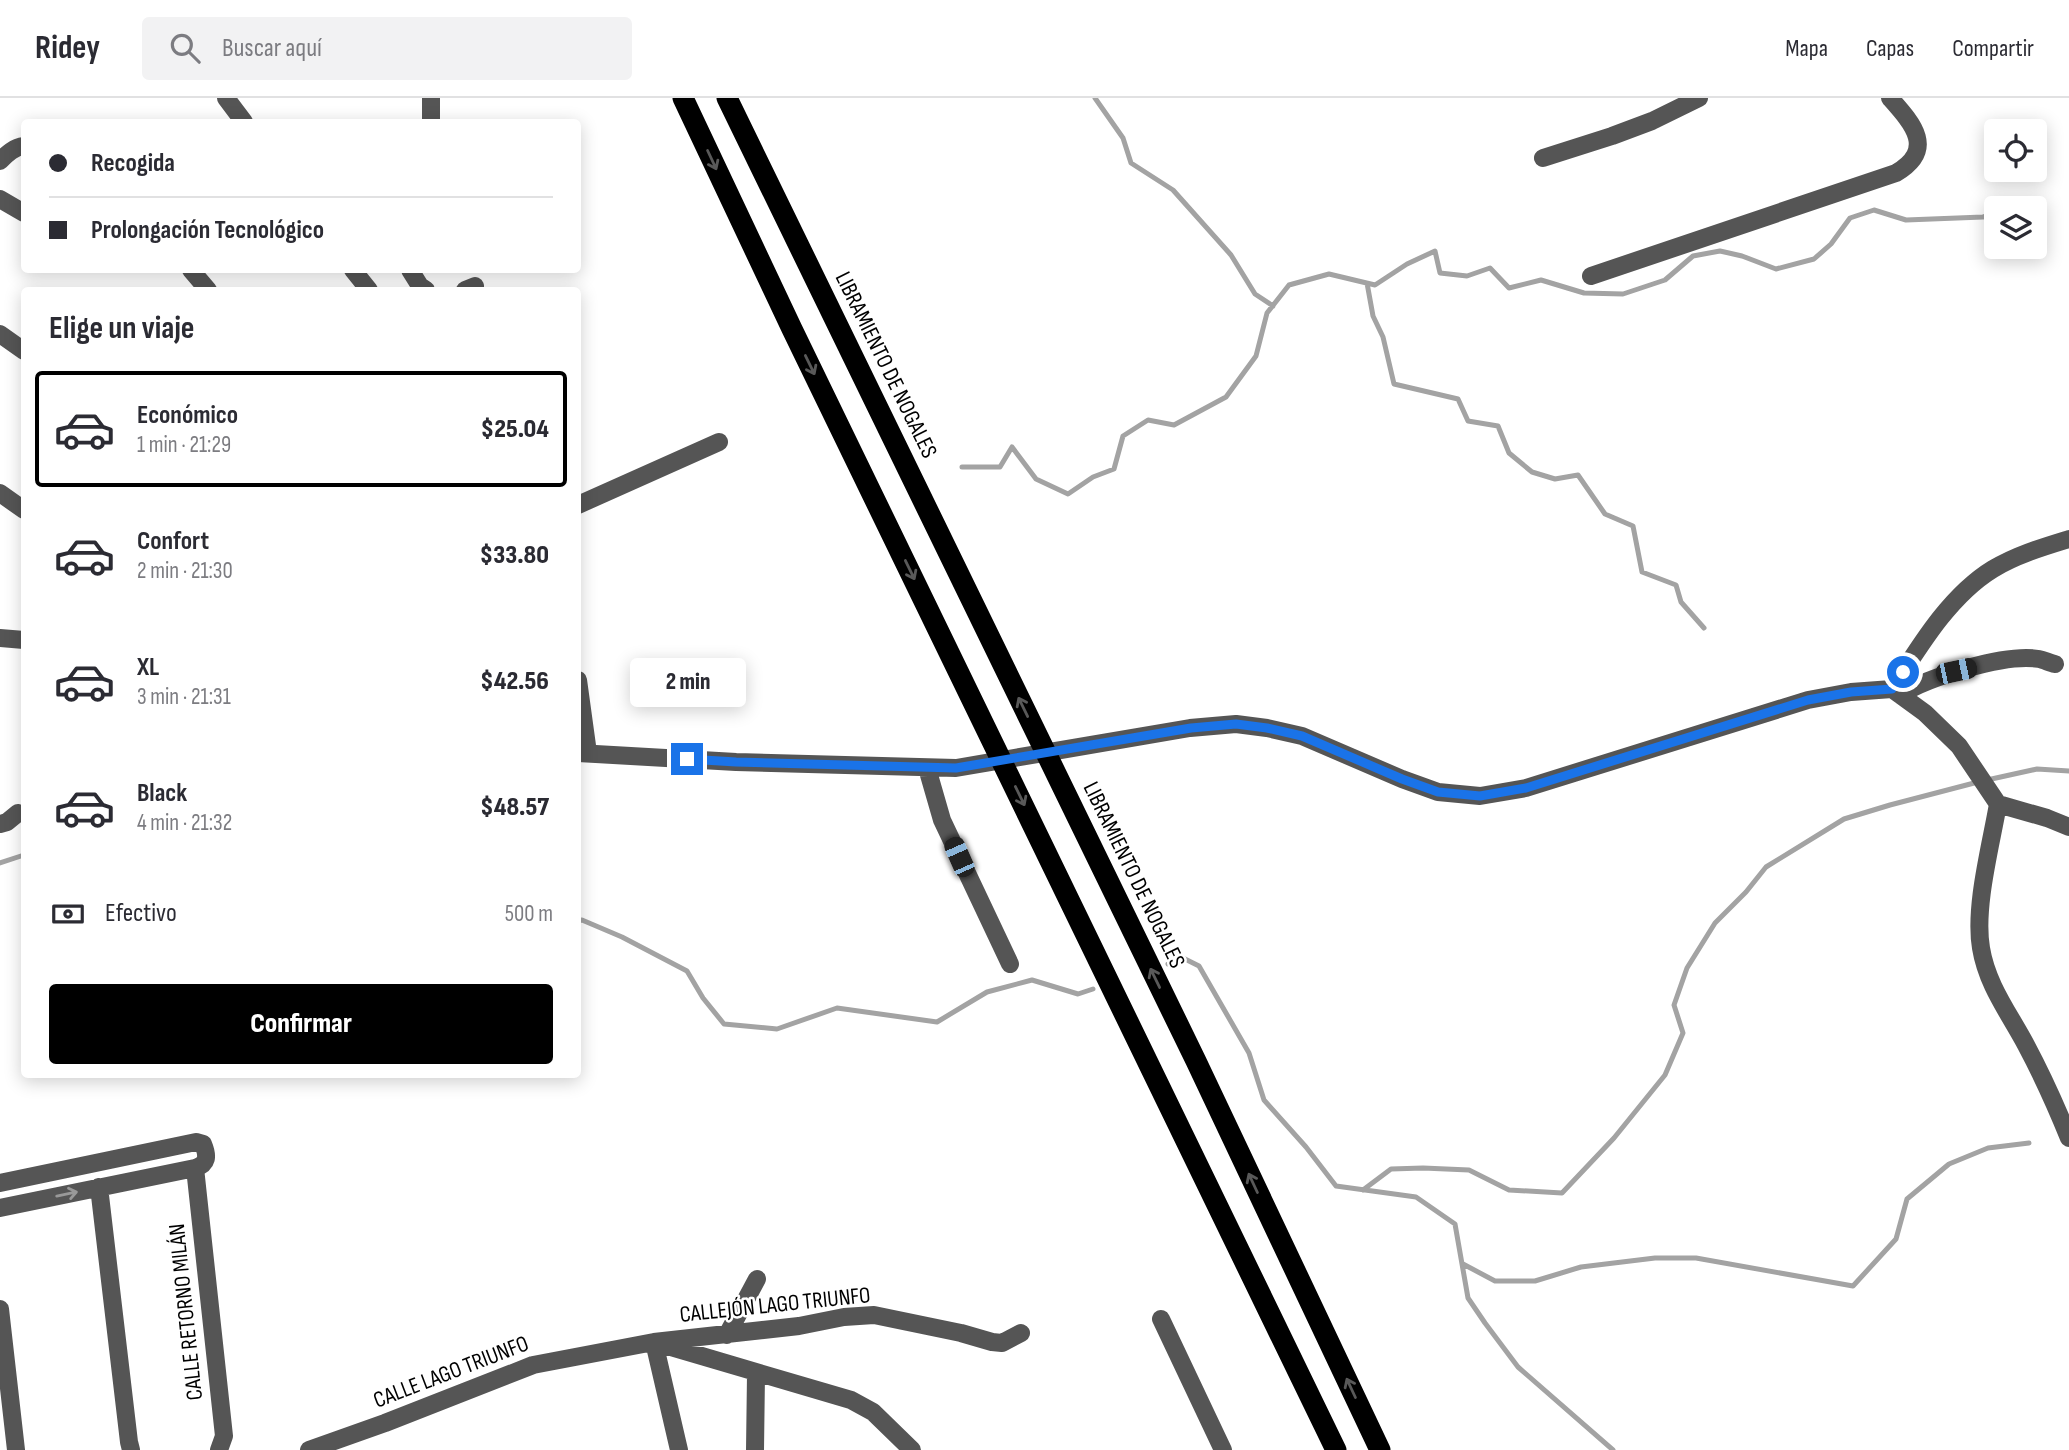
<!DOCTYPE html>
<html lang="es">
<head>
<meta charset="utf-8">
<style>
	body { margin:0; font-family:"Sofia Sans Condensed",sans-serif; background:#f2f2f3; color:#2b2b33; height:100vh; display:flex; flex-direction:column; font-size:26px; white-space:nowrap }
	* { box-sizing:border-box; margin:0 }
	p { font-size:23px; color:#7c7c81 }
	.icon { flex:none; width:38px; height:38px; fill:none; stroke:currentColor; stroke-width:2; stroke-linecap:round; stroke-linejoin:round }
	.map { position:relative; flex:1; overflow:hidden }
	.sheet { position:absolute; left:21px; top:189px; width:560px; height:791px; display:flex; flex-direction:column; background:#fff; border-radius:7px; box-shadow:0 4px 18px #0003 }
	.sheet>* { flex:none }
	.guide { position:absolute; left:21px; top:21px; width:560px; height:154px; border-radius:7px; box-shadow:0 4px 18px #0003; display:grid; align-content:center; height:154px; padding:0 28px; background:#fff }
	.fabs { position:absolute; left:1984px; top:21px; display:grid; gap:14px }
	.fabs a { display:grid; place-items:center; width:63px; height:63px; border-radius:7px; background:#fff; box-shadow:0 4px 18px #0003; font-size:35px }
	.end { position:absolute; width:32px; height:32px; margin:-16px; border:9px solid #1a73e8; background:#fff; box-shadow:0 0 0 4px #fff }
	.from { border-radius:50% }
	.bubble { position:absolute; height:49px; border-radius:7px; background:#fff; box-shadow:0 4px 18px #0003; font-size:23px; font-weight:800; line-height:49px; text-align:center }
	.car { position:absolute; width:21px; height:42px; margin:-21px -10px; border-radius:9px; box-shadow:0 0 5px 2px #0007; background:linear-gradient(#222 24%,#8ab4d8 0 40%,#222 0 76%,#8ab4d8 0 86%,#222 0) }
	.guide b { display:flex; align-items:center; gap:24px; height:66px; font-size:26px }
	.guide b+b { border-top:2px solid #e1e1e2 }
	.guide i { width:18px; height:18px; background:#2b2b33 }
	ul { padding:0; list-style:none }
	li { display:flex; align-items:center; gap:21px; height:116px; margin:0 14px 10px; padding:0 14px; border:4px solid transparent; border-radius:7px }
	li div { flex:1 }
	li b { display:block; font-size:26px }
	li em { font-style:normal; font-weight:800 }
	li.on { border-color:#000 }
	li>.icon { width:63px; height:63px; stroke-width:1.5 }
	h2 { padding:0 28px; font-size:32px; line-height:84px }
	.pay { display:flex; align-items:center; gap:18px; height:77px; padding:0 28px; font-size:26px }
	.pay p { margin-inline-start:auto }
	.cta { display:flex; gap:14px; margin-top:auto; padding:14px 28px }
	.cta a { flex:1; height:80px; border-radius:7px; background:#000; color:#fff; font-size:28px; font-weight:800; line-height:80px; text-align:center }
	header { display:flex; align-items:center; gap:42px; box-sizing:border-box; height:98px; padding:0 35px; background:#fff; border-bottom:2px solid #e1e1e2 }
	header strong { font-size:33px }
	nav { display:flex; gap:38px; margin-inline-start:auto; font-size:24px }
	.search { width:490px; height:63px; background:#f2f2f3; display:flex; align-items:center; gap:18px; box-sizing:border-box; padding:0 24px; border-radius:7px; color:#7c7c81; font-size:26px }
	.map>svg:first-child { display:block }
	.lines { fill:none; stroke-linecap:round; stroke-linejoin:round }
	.stream { stroke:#a3a3a3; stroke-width:5 }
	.minor { stroke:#555; stroke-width:18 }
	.highway { stroke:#000; stroke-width:21 }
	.oneway { stroke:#595959 }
	.oneway2 { stroke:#999 }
	.route { stroke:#1a73e8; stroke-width:9 }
	.labels { text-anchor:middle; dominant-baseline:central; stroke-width:5; stroke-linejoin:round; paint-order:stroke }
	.street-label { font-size:23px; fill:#000; stroke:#fff }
</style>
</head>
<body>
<header>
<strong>Ridey</strong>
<div class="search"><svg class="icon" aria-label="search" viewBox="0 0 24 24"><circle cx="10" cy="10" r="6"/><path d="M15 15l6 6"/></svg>Buscar aquí</div>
<nav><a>Mapa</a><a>Capas</a><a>Compartir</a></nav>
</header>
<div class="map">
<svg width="2069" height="1352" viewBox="0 0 2069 1352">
	<rect width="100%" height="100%" fill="#fff"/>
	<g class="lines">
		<!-- stream -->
		<path class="stream" d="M 1095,0 L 1123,40 L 1131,65 L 1173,92 L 1231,157 L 1255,196 L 1273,208
			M 2010,110 L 2013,110
			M 2035,133 L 2041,140
			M 1367,185 L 1373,218 L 1383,239 L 1394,286 L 1458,301 L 1468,323 L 1498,328 L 1509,355 L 1532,374 L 1555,381 L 1578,377 L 1605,416 L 1633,428 L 1642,474 L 1676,487 L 1681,504 L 1704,530
			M 962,369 L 1000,369 L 1012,349 L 1036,381 L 1068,396 L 1093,379 L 1114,371 L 1123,338 L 1148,322 L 1174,327 L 1226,299 L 1256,258 L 1267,215 L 1289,187 L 1329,176 L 1375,187 L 1407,166 L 1435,153 L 1440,175 L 1467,178 L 1490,170 L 1509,190 L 1541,182 L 1584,195 L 1623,196 L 1665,182 L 1693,158 L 1720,153 L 1742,158 L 1776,171 L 1814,161 L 1831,146 L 1850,120 L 1874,112 L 1906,122 L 1983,119 L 1997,115
			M 1987,682 L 2037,671 L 2069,673
			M 0,765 L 24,757
			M 578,823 L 582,822 L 622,839 L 687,873 L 703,900 L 724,926 L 777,931 L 837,910 L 937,924 L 987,894 L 1032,882 L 1078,896 L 1093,891
			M 1168,866 L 1183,860 L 1199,868 L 1249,955 L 1264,1002 L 1306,1049 L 1336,1088 L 1416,1099 L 1455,1126 L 1468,1200 L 1485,1225 L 1518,1269 L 1613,1352
			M 1363,1092 L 1391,1071 L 1423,1070 L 1469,1072 L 1509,1092 L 1562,1095 L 1614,1040 L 1665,977 L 1683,935 L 1674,907 L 1687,870 L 1715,825 L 1746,794 L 1766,769 L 1844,721 L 1890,707 L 1978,684
			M 1463,1166 L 1495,1183 L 1535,1183 L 1581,1169 L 1655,1160 L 1696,1160 L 1853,1188 L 1896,1141 L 1907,1101 L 1949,1066 L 1988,1050 L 2029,1045"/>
		<!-- minor -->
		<path class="minor" d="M 226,0 L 244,24
			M 431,24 L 431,0
			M 1543,60 L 1612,38 L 1652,23 L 1699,0
			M 0,63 C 7,56 14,49 24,48
			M 0,101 L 24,115
			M 191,172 L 208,192
			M 353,172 L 369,192
			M 410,172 L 420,188 L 426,192
			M 1591,178 L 1896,75 C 1936,51 1913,26 1890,0
			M 465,192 L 475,188
			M 0,236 L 24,253
			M 0,395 L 24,412
			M 578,407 L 719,344
			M 0,540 L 24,542
			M 578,582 L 588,655
			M 1892,591 C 1919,549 1949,498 1993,471 C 2016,457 2043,449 2069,441
			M 1900,597 C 1928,579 2006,555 2039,561 C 2044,562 2050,565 2055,566
			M 578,655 L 736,664 L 956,670 L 1190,630 L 1236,626 L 1267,630 L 1302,638 L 1402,681 L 1438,694 L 1480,698 L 1526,690 L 1808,602 L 1851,594 L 1892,591 L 1925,615 L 1959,648 L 1998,706 L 2047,720 L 2069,729
			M 927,670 L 942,722 L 1010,866
			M 1998,706 C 1991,747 1974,809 1981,850 C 1987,887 2009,915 2026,947 C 2042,977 2056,1008 2069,1040
			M 0,726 L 7,724 L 18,715
			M 195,1070 L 224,1338 L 219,1352
			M 0,1085 L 196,1044 L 203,1046 C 208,1058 208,1066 195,1070 L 0,1110
			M 99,1089 L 129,1344 L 131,1352
			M 0,1211 L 16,1352
			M 1161,1221 L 1223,1352
			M 727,1237 L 757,1181
			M 654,1244 L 679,1352
			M 661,1246 L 851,1302 L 873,1314 L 912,1352
			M 309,1352 L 385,1325 L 533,1267 L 654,1244 L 799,1228 L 844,1219 L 874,1217 L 961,1235 L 992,1244 L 1002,1245 L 1021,1235
			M 755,1352 L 756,1276"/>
		<!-- highway -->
		<path class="highway" d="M 683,0 L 792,231 L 1336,1352
			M 727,0 L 1196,963 L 1380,1352"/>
	</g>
	<!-- one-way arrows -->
	<defs><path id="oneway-shaft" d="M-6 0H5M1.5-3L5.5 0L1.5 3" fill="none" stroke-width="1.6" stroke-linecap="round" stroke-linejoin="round" transform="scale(1.75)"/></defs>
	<g class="oneway">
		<use href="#oneway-shaft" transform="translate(712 62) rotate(65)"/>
		<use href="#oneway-shaft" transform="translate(810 267) rotate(64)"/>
		<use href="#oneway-shaft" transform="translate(910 472) rotate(64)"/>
		<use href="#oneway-shaft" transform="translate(1023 609) rotate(-116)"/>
		<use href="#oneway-shaft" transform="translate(1020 698) rotate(64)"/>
		<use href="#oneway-shaft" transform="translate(1155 880) rotate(-116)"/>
		<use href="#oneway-shaft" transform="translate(1253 1085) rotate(-115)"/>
		<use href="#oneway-shaft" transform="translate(1351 1290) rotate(-115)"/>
	</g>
	<use class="oneway2" href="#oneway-shaft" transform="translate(67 1096) rotate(-12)"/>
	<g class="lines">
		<!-- route -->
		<path class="route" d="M 687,661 L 736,664 L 956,670 L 1191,630 L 1236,626 L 1267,630 L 1302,638 L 1402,681 L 1438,694 L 1480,698 L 1526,690 L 1808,602 L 1851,594 L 1892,591 L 1903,574"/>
	</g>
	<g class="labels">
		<!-- street labels -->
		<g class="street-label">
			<text transform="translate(886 267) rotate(64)">LIBRAMIENTO DE NOGALES</text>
			<text transform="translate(1134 777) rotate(64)">LIBRAMIENTO DE NOGALES</text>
			<text transform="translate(775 1207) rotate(-6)">CALLEJÓN LAGO TRIUNFO</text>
			<text transform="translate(186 1214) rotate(-96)">CALLE RETORNO MILÁN</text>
			<text transform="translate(451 1274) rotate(-21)">CALLE LAGO TRIUNFO</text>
		</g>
	</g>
</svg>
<div class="fabs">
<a><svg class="icon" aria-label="locate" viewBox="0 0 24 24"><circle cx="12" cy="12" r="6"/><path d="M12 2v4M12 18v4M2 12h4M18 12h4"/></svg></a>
<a><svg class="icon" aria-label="layers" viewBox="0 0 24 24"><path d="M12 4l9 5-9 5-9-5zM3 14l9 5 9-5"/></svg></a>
</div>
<i class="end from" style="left:1903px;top:574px"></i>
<i class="end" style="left:687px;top:661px"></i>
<div class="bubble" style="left:630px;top:560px;width:116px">2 min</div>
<i class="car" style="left:1956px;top:573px;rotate:78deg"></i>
<i class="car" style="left:959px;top:759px;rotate:336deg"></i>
<div class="guide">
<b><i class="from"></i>Recogida</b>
<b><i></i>Prolongación Tecnológico</b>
</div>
<section class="sheet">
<h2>Elige un viaje</h2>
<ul>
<li class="on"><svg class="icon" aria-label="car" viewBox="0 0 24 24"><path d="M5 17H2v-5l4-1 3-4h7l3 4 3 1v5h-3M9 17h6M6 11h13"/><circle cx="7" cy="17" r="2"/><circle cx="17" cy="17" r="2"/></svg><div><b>Económico</b><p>1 min · 21:29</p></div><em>$25.04</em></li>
<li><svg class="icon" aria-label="car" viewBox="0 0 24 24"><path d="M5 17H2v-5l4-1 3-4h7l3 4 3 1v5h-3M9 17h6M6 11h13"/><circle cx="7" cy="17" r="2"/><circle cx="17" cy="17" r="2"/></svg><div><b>Confort</b><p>2 min · 21:30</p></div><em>$33.80</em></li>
<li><svg class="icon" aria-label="car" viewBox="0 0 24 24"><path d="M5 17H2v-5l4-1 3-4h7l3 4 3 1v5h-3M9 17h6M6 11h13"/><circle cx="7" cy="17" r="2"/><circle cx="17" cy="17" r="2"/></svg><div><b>XL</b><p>3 min · 21:31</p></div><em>$42.56</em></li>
<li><svg class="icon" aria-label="car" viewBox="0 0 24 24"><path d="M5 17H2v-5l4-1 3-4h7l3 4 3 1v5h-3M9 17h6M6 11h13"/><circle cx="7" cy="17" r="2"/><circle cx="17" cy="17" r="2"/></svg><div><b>Black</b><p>4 min · 21:32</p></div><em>$48.57</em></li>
</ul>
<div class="pay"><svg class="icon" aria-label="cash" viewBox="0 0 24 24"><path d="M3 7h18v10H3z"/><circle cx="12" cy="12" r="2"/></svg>Efectivo<p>500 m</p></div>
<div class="cta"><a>Confirmar</a></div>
</section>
</div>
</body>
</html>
